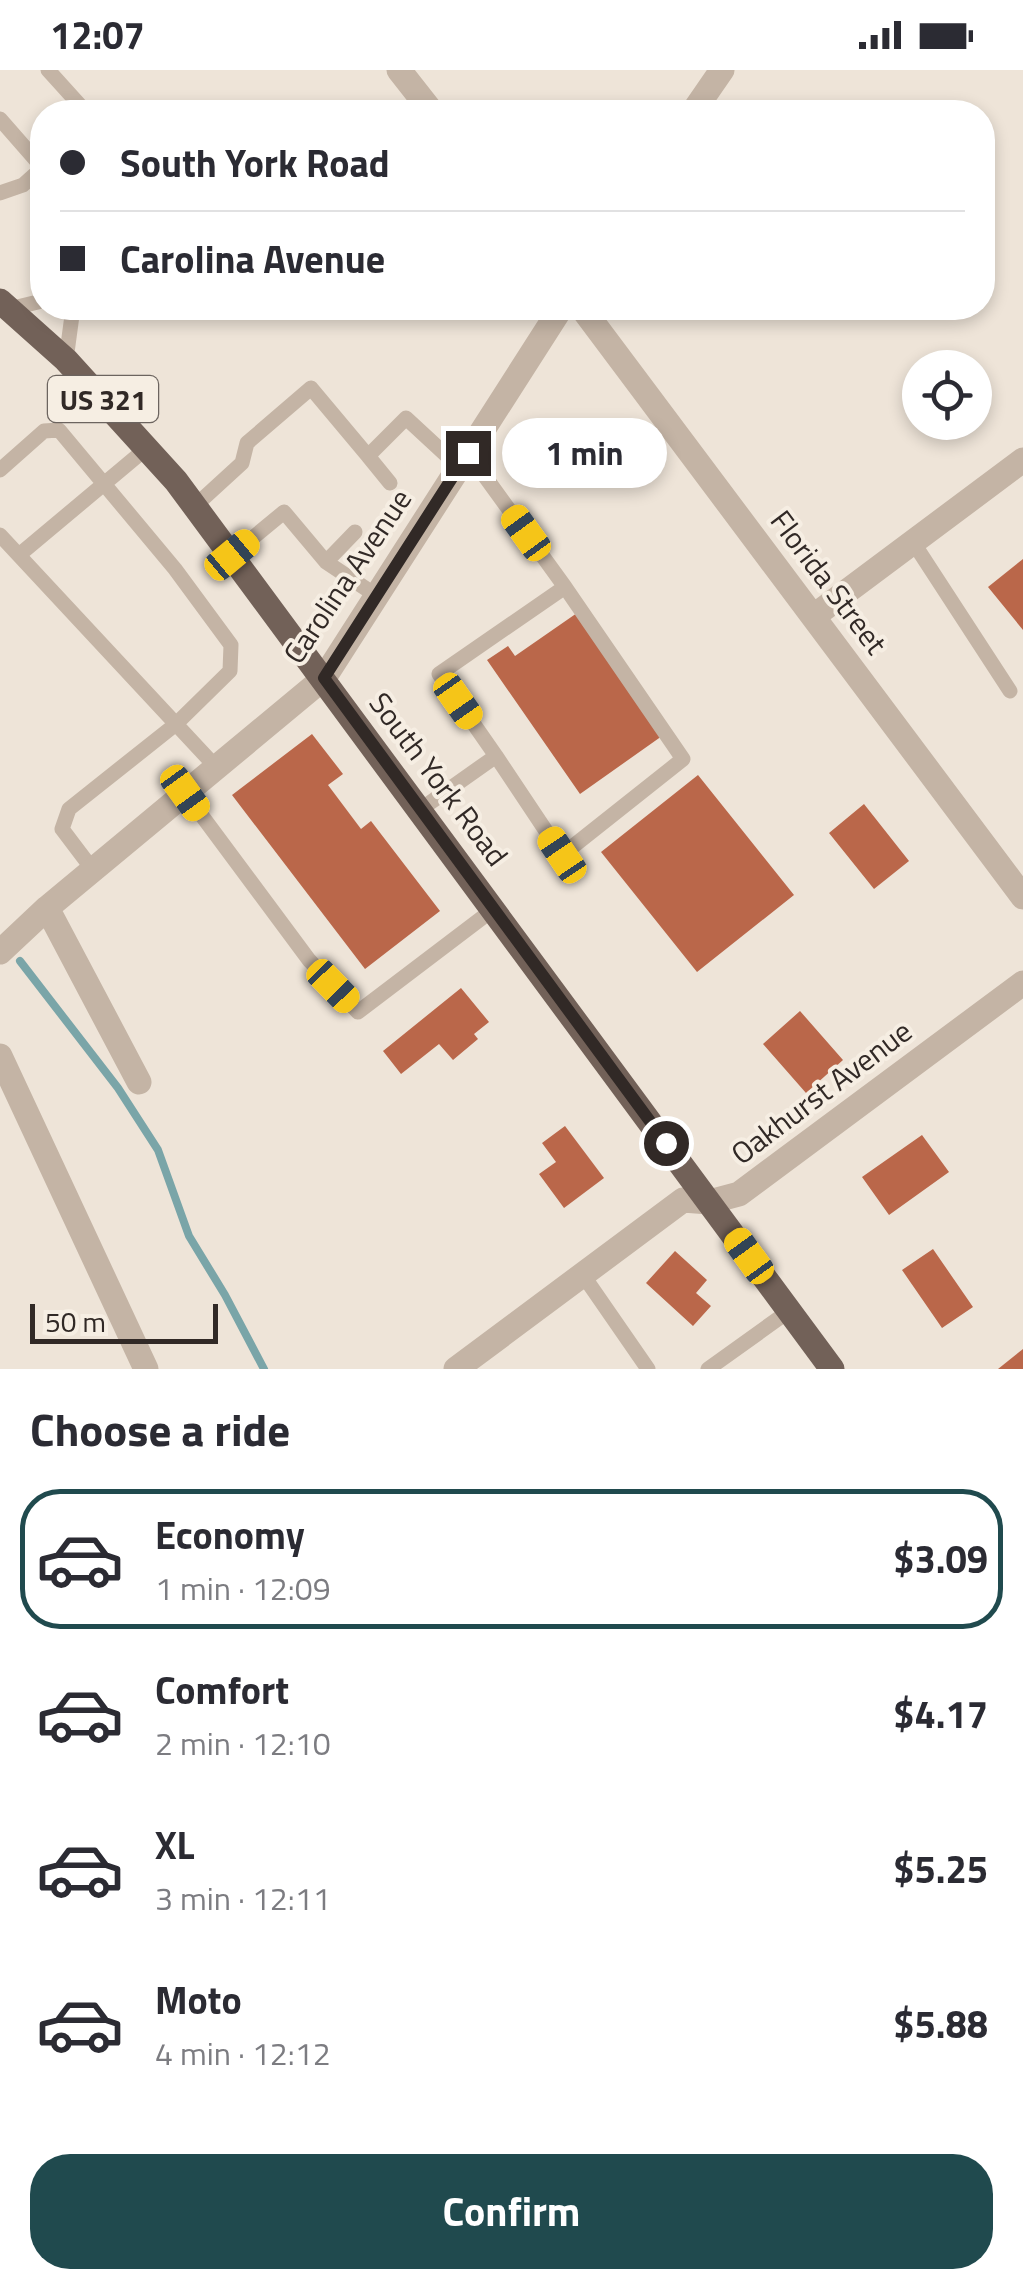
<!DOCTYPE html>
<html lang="en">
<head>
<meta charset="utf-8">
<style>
	body { margin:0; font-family:"Titillium Web",sans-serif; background:#f7f7f7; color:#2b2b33; height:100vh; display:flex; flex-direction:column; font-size:38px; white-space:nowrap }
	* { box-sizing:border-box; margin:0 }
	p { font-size:32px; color:#7c7c81 }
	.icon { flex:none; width:55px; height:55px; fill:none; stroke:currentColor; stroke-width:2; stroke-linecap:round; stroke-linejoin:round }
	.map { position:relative; height:1299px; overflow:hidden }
	.sheet { display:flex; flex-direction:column; background:#fff; flex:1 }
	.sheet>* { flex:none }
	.banner { position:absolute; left:30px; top:30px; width:965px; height:220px; border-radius:40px; box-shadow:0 5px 15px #0003; display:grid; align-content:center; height:220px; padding:0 30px; background:#fff }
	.buttons { position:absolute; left:902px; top:280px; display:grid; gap:20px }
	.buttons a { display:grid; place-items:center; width:90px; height:90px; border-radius:50%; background:#fff; box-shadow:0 5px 15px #0003; font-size:50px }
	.scale { position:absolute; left:30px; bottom:25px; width:188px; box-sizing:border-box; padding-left:10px; border:5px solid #312926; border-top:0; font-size:28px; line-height:35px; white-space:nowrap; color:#312926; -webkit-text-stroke:8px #f6eee3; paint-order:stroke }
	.end { position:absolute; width:45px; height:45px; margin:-22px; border:12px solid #312926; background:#fff; box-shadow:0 0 0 5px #fff }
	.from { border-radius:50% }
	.bubble { position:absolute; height:70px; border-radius:35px; background:#fff; box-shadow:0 5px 15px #0003; font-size:32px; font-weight:700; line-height:70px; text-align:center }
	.car { position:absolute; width:30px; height:60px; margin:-30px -15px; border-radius:12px; box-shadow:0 0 8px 2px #0007; background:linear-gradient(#f5c518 24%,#345 0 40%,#f5c518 0 76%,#345 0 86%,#f5c518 0) }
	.banner b { display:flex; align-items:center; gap:35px; height:95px; font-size:38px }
	.banner b+b { border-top:2px solid #e1e1e2 }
	.banner i { width:25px; height:25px; background:#2b2b33 }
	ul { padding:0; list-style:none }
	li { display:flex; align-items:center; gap:30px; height:140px; margin:0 20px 15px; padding:0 10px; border:5px solid transparent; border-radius:40px }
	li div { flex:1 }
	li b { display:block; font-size:38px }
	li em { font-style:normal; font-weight:700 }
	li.selected { border-color:#204a4e }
	li>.icon { width:90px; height:90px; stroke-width:1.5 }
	h2 { padding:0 30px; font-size:45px; line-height:120px }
	.button { display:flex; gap:20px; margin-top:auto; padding:20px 30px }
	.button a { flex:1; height:115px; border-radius:40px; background:#204a4e; color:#fff; font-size:40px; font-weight:700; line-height:115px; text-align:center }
	.status { display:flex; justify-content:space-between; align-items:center; height:70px; padding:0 50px; background:#fff; direction:ltr }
	.status svg { height:28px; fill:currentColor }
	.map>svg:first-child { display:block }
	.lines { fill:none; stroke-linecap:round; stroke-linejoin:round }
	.stream { stroke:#7aa5a8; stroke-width:8 }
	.building { fill:#ba674a }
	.service { stroke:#c4b4a5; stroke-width:15 }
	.minor { stroke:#c4b4a5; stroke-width:25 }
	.tertiary { stroke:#c4b4a5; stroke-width:25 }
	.primary { stroke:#726158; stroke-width:25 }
	.route { stroke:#312926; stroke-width:12 }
	.labels { text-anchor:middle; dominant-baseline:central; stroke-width:8; stroke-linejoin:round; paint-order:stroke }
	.shield { fill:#f6eee3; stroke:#6c645f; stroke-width:2.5 }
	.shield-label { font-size:28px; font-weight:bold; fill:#312926 }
	.street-label { font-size:30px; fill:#312926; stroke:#f6eee3 }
</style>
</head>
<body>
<div class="status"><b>12:07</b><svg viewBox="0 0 49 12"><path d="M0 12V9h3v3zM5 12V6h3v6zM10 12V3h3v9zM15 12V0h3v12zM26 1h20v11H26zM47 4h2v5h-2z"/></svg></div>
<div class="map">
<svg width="1023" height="1299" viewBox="0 0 1023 1299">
	<rect width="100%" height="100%" fill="#eee4d8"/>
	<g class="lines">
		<!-- stream -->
		<path class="stream" d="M 20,891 L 118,1018 L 158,1080 L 189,1166 L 225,1225 L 264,1299"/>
	</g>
	<!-- building -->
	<path class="building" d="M 1023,489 L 1023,560 L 988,517 Z
		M 577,543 L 662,666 L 580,724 L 487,590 L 508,576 L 515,586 Z
		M 312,664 L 343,704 L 328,715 L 361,759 L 371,751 L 440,841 L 365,899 L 232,725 Z
		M 698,705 L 794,825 L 697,902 L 601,782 Z
		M 864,734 L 909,791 L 874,819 L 829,763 Z
		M 461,918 L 489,952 L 474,964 L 478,969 L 453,990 L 439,974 L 401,1004 L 383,981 Z
		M 800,941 L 843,990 L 806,1023 L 763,974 Z
		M 565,1056 L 604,1108 L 564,1138 L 539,1104 L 556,1092 L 542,1073 Z
		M 922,1065 L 949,1102 L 889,1145 L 862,1107 Z
		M 933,1179 L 973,1237 L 942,1258 L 902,1200 Z
		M 675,1181 L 707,1210 L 696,1223 L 711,1236 L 693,1256 L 646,1213 Z
		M 1023,1279 L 1023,1299 L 998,1299 Z"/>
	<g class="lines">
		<!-- service -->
		<path class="service" d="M 48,0 L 86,42
			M 0,49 L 42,97
			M 0,123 L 23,115 L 42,98
			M 9,239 L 42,231
			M 66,290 L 73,238
			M 368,386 L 390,413
			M 0,400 L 44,361 L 59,360 L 175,499 L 231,575 L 230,601 L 176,654 L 69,739 L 62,759 L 93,800
			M 195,436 L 242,393 L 247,373 L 311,318 L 368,386 L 406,348 L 459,397
			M 0,465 L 216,697
			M 913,472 L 1010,621
			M 19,485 L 148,377
			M 232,485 L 284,442 L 326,492 L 377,526
			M 326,492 L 355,462
			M 496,686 L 562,785 L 683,689 L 565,517
			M 185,723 L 309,890 L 358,942 L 495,838
			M 421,739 L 496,686 L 439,604 L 565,517 L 468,383
			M 583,1205 L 648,1299
			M 708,1299 L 789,1241"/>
		<!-- minor -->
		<path class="minor" d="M 399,0 L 432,42
			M 582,238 L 1023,827
			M 814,546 L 1023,390
			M 47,838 L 139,1012
			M 0,882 L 47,838 L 324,608
			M 0,986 L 146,1299
			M 456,1299 L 683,1130 L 709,1132 L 739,1124 L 1023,913"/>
		<!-- tertiary -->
		<path class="tertiary" d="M 693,42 L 722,0
			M 324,608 L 561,238"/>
		<!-- primary -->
		<path class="primary" d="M 0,231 L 66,290 L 176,411 L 832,1299"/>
	</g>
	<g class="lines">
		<!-- route -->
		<path class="route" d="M 468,383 L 324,608 L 666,1073"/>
	</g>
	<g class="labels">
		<!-- shield labels -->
		<rect class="shield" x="48" y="306" width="110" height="46" rx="8"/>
		<g class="shield-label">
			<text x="103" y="329">US 321</text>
		</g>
		<!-- street labels -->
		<g class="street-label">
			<text transform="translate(347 506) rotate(-56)">Carolina Avenue</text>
			<text transform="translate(829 512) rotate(53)">Florida Street</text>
			<text transform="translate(439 709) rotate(53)">South York Road</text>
			<text transform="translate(821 1022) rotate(-37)">Oakhurst Avenue</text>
		</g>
	</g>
</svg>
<div class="buttons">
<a><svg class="icon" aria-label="locate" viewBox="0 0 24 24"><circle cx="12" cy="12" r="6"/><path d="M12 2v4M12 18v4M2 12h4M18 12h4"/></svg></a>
</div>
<div class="scale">50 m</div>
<i class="end from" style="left:666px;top:1073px"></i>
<i class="end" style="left:468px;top:383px"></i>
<div class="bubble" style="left:502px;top:348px;width:165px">1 min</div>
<i class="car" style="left:526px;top:463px;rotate:324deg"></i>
<i class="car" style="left:232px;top:485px;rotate:50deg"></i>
<i class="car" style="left:458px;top:631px;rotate:145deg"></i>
<i class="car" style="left:185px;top:723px;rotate:144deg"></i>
<i class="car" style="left:562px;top:785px;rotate:326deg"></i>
<i class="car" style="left:333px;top:916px;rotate:136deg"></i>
<i class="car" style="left:749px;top:1186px;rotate:324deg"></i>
<div class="banner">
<b><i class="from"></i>South York Road</b>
<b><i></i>Carolina Avenue</b>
</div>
</div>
<section class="sheet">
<h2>Choose a ride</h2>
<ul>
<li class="selected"><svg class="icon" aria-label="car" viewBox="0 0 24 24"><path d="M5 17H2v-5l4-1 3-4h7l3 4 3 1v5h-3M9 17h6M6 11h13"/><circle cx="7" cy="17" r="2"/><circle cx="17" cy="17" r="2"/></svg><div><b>Economy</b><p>1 min · 12:09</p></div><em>$3.09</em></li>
<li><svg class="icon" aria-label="car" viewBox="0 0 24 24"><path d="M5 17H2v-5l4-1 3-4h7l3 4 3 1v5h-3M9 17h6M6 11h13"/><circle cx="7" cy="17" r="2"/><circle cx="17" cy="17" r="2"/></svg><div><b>Comfort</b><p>2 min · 12:10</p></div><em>$4.17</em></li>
<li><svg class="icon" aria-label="car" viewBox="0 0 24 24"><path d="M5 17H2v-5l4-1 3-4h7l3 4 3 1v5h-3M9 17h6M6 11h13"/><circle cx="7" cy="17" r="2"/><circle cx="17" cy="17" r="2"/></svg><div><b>XL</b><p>3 min · 12:11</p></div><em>$5.25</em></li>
<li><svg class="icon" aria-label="car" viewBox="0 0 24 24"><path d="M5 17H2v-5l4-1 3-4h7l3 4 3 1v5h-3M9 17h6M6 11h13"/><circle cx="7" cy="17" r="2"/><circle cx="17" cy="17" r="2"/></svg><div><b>Moto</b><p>4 min · 12:12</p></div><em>$5.88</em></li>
</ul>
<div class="button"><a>Confirm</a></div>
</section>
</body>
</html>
